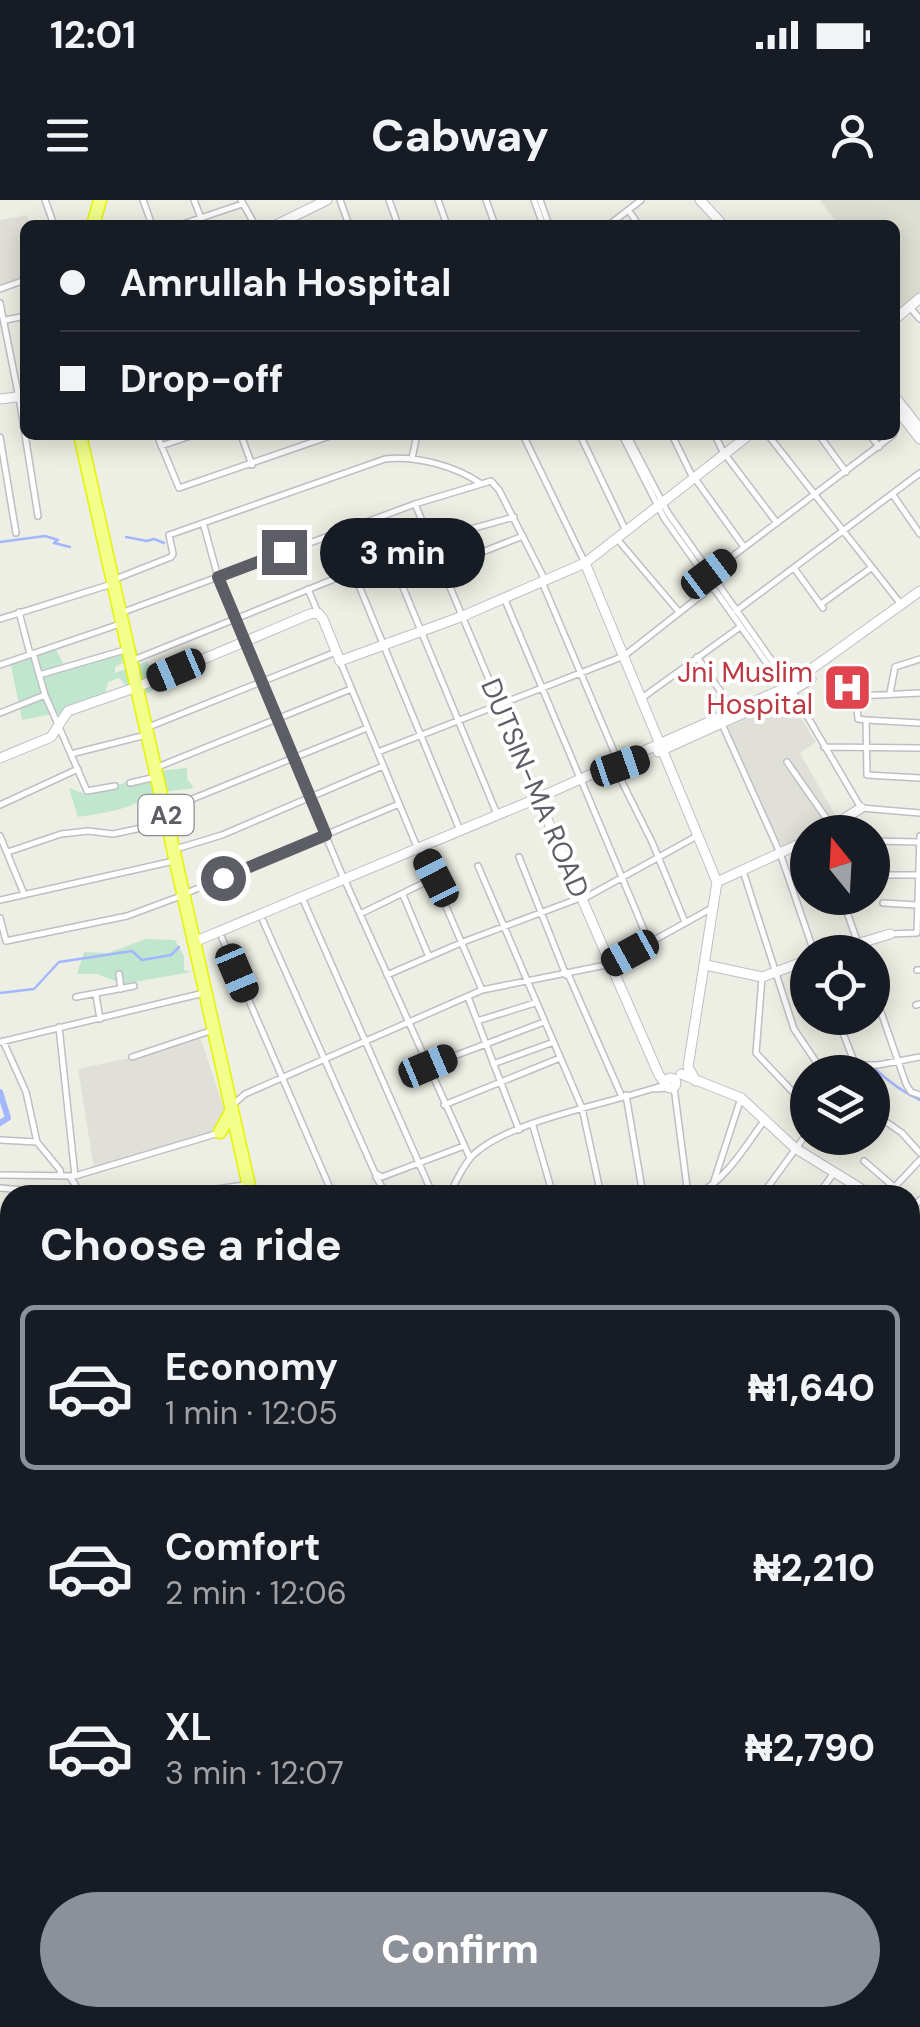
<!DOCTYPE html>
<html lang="en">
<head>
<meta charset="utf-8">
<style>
	body { margin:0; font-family:"DM Sans",sans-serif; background:#242831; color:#f1f3f6; height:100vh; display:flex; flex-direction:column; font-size:38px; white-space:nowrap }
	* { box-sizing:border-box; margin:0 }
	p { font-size:32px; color:#9ea1a6 }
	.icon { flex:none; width:55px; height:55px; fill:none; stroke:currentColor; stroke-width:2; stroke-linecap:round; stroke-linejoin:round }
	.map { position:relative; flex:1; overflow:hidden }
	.panel { position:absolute; left:0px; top:985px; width:920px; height:842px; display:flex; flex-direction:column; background:#171b24; border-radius:30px 30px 0 0; box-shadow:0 5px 25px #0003 }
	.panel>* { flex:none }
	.top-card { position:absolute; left:20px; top:20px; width:880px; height:220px; border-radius:15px; box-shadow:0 5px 25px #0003; display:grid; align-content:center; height:220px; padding:0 40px; background:#171b24 }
	.needle { width:65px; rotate:342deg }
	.controls { position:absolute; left:790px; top:615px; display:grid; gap:20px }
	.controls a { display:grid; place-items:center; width:100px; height:100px; border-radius:50%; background:#171b24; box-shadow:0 5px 25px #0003; font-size:50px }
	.end { position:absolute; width:45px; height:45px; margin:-22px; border:12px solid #5c5d65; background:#fff; box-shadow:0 0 0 5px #fff }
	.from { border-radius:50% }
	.bubble { position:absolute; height:70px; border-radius:35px; background:#171b24; box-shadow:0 5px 25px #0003; font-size:32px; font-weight:800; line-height:70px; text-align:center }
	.car { position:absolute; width:30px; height:60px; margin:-30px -15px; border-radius:12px; box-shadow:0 0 8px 2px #0007; background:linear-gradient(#222 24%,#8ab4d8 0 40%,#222 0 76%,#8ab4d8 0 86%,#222 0) }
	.top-card b { display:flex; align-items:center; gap:35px; height:95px; font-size:38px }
	.top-card b+b { border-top:2px solid #363941 }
	.top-card i { width:25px; height:25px; background:#f1f3f6 }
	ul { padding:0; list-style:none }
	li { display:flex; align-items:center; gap:30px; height:165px; margin:0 20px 15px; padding:0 20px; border:5px solid transparent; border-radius:15px }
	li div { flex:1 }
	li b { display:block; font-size:38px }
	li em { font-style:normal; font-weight:800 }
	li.selected { border-color:#8c9099 }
	li>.icon { width:90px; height:90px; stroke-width:1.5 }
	h2 { padding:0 40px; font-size:45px; line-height:120px }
	.button { display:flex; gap:20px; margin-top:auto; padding:20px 40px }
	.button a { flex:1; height:115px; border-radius:60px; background:#8c9099; color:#fff; font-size:40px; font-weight:800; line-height:115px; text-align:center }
	.status { display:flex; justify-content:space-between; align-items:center; height:70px; padding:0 50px; background:#171b24; direction:ltr }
	.status svg { height:28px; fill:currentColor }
	header { display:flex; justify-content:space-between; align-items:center; height:130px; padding:0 40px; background:#171b24; font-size:45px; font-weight:800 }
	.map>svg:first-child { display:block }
	.industrial { fill:#e0e0d8 }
	.education { fill:#dddfd2 }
	.green { fill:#c0e7ce }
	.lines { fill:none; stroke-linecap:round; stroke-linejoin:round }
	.stream { stroke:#a4b6ff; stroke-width:2.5 }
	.river { stroke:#a4b6ff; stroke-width:6 }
	.street-casing { stroke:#bebec5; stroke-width:8 }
	.secondary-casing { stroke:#bebfc7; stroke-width:11 }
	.highway-casing { stroke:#e6f300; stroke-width:15 }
	.street { stroke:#fff; stroke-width:5 }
	.secondary { stroke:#fff; stroke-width:9 }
	.highway { stroke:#f2ff8b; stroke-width:12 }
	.route { stroke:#5c5d65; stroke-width:12 }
	.labels { text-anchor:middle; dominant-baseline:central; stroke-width:8; stroke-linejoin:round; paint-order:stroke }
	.shield { fill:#fff; stroke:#8d8e93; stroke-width:2.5 }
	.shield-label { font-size:25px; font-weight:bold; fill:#5c5d65 }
	.health-label { font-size:28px; fill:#be3a42; stroke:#fff; text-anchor:end }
	.street-label { font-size:28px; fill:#5c5d65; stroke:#fff }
</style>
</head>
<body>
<div class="status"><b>12:01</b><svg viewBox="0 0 49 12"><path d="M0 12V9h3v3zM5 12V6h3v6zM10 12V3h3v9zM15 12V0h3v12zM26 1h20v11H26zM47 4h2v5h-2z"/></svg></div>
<header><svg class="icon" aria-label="menu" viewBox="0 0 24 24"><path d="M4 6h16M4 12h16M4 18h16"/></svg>Cabway<svg class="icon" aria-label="person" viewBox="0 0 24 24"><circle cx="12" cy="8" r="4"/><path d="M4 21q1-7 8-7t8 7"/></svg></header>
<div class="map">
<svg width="920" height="1827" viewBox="0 0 920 1827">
	<rect width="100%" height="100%" fill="#edefe4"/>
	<!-- industrial -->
	<path class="industrial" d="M 27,15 L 31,25 L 25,25 L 25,76 L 0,85 L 0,20 Z
		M 788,498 L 816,542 L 800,553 L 838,620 L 783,647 L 752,589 L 728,527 Z
		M 199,834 L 232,932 L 94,969 L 78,869 L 129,858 Z"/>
	<!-- education -->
	<path class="education" d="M 820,0 L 920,0 L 920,93 L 900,109 L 895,102 L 895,25 L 838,25 Z"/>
	<!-- green -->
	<path class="green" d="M 54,446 L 65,467 L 76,465 L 102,452 L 135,447 L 139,455 L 115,467 L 115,473 L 147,461 L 152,472 L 189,463 L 149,493 L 132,492 L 119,478 L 108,482 L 102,504 L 95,507 L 94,504 L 60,517 L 58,513 L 22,520 L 10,461 Z
		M 187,568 L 187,579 L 194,588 L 162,592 L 158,587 C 142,608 104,613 78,617 L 69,588 L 88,595 L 159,571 Z
		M 146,739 L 175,740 L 184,756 L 184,770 L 191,772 L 123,784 L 97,774 L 77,774 L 84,752 L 108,753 Z"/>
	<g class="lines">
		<!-- stream -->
		<path class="stream" d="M 126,337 L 147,341 L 154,339 L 164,343
			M 0,342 L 45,336 L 58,340 L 54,343 L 70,347
			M 0,793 L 34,789 L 59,762 L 132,751 L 142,760 L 171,755 L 179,747
			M 874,868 C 888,881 902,892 920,900
			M 0,1021 L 10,1021
			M 910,1396 L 920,1385
			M 910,1409 L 910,1418"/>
		<!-- river -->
		<path class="river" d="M 0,892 L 8,918 L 0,923"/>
		<defs>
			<path id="street" d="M 45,0 L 54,25
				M 143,0 L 152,25
				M 194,0 L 201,18
				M 241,0 L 255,25
				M 340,0 L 349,25
				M 389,0 L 398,25
				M 438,0 L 447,25
				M 486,0 L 495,25
				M 534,0 L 543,25
				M 540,0 L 549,25
				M 628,10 L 639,25
				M 180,25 L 242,4
				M 609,25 L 641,0
				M 0,89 L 25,80
				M 0,103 L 18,193
				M 913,111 L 920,119
				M 6,120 L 25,116
				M 19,197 L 38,316
				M 157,235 L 179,288 L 333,235
				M 241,235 L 252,265
				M 523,235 L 585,363
				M 580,235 L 626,331
				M 622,235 L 664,318 L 785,489
				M 627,235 L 668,313 L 789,485 L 861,608 L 920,613
				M 672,235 L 693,278
				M 715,235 L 724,254
				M 768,235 L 900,403
				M 819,235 L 846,272
				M 870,235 L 879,247
				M 0,237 L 16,333
				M 161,246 L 193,235
				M 727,257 L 777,323
				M 412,258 L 417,235
				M 696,280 L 744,347
				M 893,295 L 920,334
				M 415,304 L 538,596
				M 204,326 L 218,377 L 234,417 L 343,677
				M 618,340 L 679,412
				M 390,356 L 497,614
				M 442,368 L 523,336
				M 794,368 L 823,408
				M 353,371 L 459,628
				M 709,374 L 893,235
				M 118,378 L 171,357 L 173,354 L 169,335 L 385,259 C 415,255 455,266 480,283
				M 542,382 L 618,561
				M 308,389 L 318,413
				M 505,400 L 580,578
				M 821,404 L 871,368
				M 126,411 L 415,304 L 491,281 L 499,290 L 545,380
				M 736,411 L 920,273
				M 19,412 L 30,454
				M 0,419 L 112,384
				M 33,453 L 45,495 L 87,591 L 115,586
				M 697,457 L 734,511
				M 136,459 L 431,340 L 514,317
				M 340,461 L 417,647
				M 0,465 L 120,424
				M 39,475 L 128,449
				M 890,493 L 895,467 L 920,459
				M 920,493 L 856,496 L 858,519 L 866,520 L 867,575 L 920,578
				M 642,498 L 740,427
				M 0,513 L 45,495
				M 866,520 L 920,523
				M 722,524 L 780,653 L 814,752
				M 151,526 L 336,452
				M 824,547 L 920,548
				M 378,552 L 624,456 L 713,386
				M 71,554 L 146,535
				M 787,562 L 831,625
				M 160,566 L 351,489
				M 615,568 L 652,642 L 685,722
				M 582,582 L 649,742
				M 130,583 L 156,577
				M 0,605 L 78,569
				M 170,608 L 367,528
				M 0,636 L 24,694
				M 872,641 L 920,642
				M 179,648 L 222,635 L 383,566
				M 422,651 L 482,790
				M 8,652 L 61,634 L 88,631 L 113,634 L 165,623
				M 519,657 L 566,775
				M 478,666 L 582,908 L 601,995
				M 743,671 L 794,829 L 823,872
				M 872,675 L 917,675
				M 346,683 L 470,958
				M 189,692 L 399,604
				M 403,695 L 429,757
				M 842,698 L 861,752
				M 583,699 L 697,636
				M 0,700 L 174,661
				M 304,702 L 433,995
				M 883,703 L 917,705
				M 360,714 L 434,678
				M 0,718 L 6,741 L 127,716 L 181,696
				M 263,721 L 375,973 L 382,977 L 464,946
				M 917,733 L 920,636
				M 890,734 L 917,733
				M 222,738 L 333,995
				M 917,770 L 920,770
				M 119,774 L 121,789
				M 568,774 L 622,897
				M 387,775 L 463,742 L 580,698
				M 762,777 L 756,853 L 808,908
				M 872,786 L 906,884 L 911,892 L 920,895
				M 96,795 L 100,819
				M 76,797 L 134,786
				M 468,797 L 519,930
				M 916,805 L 920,804
				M 837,818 L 854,861 L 850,872
				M 477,821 L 535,803
				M 59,827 L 75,976
				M 3,841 L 26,892 L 37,942 L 60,970 L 61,976
				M 0,842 L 204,793
				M 132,857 L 210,831
				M 493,864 L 551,843
				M 854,865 L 878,865 L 920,857
				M 428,866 L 544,822
				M 674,887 L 688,995
				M 655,889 L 669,888
				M 626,895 L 643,995
				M 236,902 L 245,894 L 482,790 L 611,764 L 712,708
				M 444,905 L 560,858
				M 872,912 L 902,933 L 920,953
				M 533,926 L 553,995
				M 0,940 L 37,942
				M 864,961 L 894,987
				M 0,975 L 75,976 L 219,933
				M 70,977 L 82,995
				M 376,977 L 387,995
				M 714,981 L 741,898
				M 0,988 L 82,995
				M 174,995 L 245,985
				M 449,995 C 456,982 463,965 473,955 C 511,919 614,903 664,885
				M 696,995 C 726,980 744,948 764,921
				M 762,995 L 808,932
				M 818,995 L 833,974
				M 887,995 L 920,960
				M 910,1013 L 920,1000
				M 0,1057 L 10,1050
				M 0,1100 L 10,1092
				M 910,1114 L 920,1111
				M 0,1131 L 10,1150
				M 910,1136 L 920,1140
				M 910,1156 L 920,1147
				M 0,1167 L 10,1159
				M 910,1178 L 920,1187
				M 0,1208 L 10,1201
				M 910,1236 L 920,1246
				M 910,1296 L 916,1303
				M 910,1352 L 920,1375
				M 0,1353 L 10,1346
				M 1,1408 L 10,1418
				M 910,1427 L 920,1423
				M 910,1431 L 920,1443
				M 0,1468 L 10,1481
				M 0,1501 L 10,1512
				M 0,1547 L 10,1558
				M 910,1568 L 920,1561
				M 910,1573 L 920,1590
				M 910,1609 L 920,1600
				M 0,1646 L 10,1642
				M 910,1663 L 920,1654
				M 0,1672 L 10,1673
				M 0,1697 L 10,1707
				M 910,1704 L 920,1695
				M 910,1729 L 920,1722
				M 910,1757 L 920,1748
				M 0,1767 L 10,1781
				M 910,1777 L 920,1784
				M 910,1800 L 920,1794
				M 43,1818 L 50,1827
				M 99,1818 L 107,1827
				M 149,1818 L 153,1827
				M 227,1818 L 230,1827
				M 272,1818 L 274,1827
				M 482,1818 L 484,1827
				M 669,1818 L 670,1827
				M 713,1818 L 714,1827
				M 774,1818 L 776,1827
				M 819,1818 L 822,1827
				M 881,1818 L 888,1827
				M 909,1818 L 916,1827
				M 151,1821 L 162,1818
				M 318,1823 L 333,1818
				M 0,1825 L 2,1827
				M 75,1827 L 80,1818
				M 569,1827 L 636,1818
				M 841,1827 L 852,1818"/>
			<path id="secondary" d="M 700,0 L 723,25
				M 276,25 L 327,0
				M 895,119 L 920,98
				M 895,197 L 920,229
				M 0,199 L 25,196
				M 895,207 L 920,239
				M 585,363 L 717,682
				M 142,485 L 310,414 L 318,413 L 323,419 L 340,461 L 463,416 L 585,363 L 749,235
				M 658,552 L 788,493 L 811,479
				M 0,558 L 51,537 L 68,511 L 137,487
				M 540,603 L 659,875 L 666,884
				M 823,632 L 861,608
				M 194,742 L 538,598 L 785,488 L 920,391
				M 830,752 L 890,734
				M 706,765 L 762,777 L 808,760
				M 681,874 L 741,898 L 795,948 L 871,995
				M666 883a5 5 0 1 1 10 0a5 5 0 1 1-10 0Z
				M 696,881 L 688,867 L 717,682 L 808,640
				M 910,1031 L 920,1042
				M 0,1467 L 10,1460"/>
			<path id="highway" d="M 93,25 L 100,0
				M 80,235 L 251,995
				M 220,932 L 232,910
				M 438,1818 L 440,1827"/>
		</defs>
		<!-- street casing -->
		<use href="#street" class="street-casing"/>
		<!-- secondary casing -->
		<use href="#secondary" class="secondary-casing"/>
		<!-- highway casing -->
		<use href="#highway" class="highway-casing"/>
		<!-- street -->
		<use href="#street" class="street"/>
		<!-- secondary -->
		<use href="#secondary" class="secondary"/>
		<!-- highway -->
		<use href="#highway" class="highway"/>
	</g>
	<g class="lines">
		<!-- route -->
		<path class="route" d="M 223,678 L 326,635 L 218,377 L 284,352"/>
	</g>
	<!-- icons -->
	<defs>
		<symbol id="hospital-square" viewBox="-11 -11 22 22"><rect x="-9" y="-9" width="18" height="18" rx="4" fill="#e0444e" stroke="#fff"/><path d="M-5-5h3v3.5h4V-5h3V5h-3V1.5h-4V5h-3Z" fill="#fff"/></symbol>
	</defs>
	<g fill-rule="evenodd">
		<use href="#hospital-square" x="820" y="460" width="55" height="55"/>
	</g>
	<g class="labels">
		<!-- shield labels -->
		<rect class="shield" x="138.5" y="595" width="55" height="40" rx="8"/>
		<g class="shield-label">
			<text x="166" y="615">A2</text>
		</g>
		<!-- health labels -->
		<g class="health-label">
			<text x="813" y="472">Jni Muslim<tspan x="813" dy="32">Hospital</tspan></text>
		</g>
		<!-- street labels -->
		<g class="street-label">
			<text transform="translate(535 588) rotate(67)">DUTSIN-MA ROAD</text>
		</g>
	</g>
</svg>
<div class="controls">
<a><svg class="needle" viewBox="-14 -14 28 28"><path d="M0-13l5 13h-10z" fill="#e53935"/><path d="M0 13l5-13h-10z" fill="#9ea1a6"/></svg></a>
<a><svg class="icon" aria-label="locate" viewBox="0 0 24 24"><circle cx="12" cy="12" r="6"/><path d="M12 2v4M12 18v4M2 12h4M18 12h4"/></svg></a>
<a><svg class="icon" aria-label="layers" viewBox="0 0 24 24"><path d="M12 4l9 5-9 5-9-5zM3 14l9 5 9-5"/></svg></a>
</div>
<i class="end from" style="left:223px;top:678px"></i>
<i class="end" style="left:284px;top:352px"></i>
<div class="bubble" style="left:320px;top:318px;width:165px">3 min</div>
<i class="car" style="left:709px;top:374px;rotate:53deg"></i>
<i class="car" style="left:176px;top:470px;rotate:247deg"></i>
<i class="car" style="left:620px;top:566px;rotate:71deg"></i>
<i class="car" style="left:436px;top:678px;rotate:333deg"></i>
<i class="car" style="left:630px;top:753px;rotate:241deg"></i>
<i class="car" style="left:237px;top:773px;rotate:157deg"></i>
<i class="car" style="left:428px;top:866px;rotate:67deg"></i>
<div class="top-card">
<b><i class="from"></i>Amrullah Hospital</b>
<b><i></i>Drop-off</b>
</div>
<section class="panel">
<h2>Choose a ride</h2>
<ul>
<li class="selected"><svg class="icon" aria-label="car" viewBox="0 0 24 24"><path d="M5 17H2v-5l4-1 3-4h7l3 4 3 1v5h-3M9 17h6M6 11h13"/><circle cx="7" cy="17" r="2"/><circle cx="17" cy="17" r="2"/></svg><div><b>Economy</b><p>1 min · 12:05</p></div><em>₦1,640</em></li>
<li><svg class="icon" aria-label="car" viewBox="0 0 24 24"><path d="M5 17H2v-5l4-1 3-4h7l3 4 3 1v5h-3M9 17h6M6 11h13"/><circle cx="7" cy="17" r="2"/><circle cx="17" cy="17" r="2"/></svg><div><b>Comfort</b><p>2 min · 12:06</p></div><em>₦2,210</em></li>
<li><svg class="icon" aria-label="car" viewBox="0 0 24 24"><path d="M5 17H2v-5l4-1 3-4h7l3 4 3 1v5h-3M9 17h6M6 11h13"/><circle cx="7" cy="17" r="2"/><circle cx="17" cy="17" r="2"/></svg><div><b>XL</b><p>3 min · 12:07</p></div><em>₦2,790</em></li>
</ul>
<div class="button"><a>Confirm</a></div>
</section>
</div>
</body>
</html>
